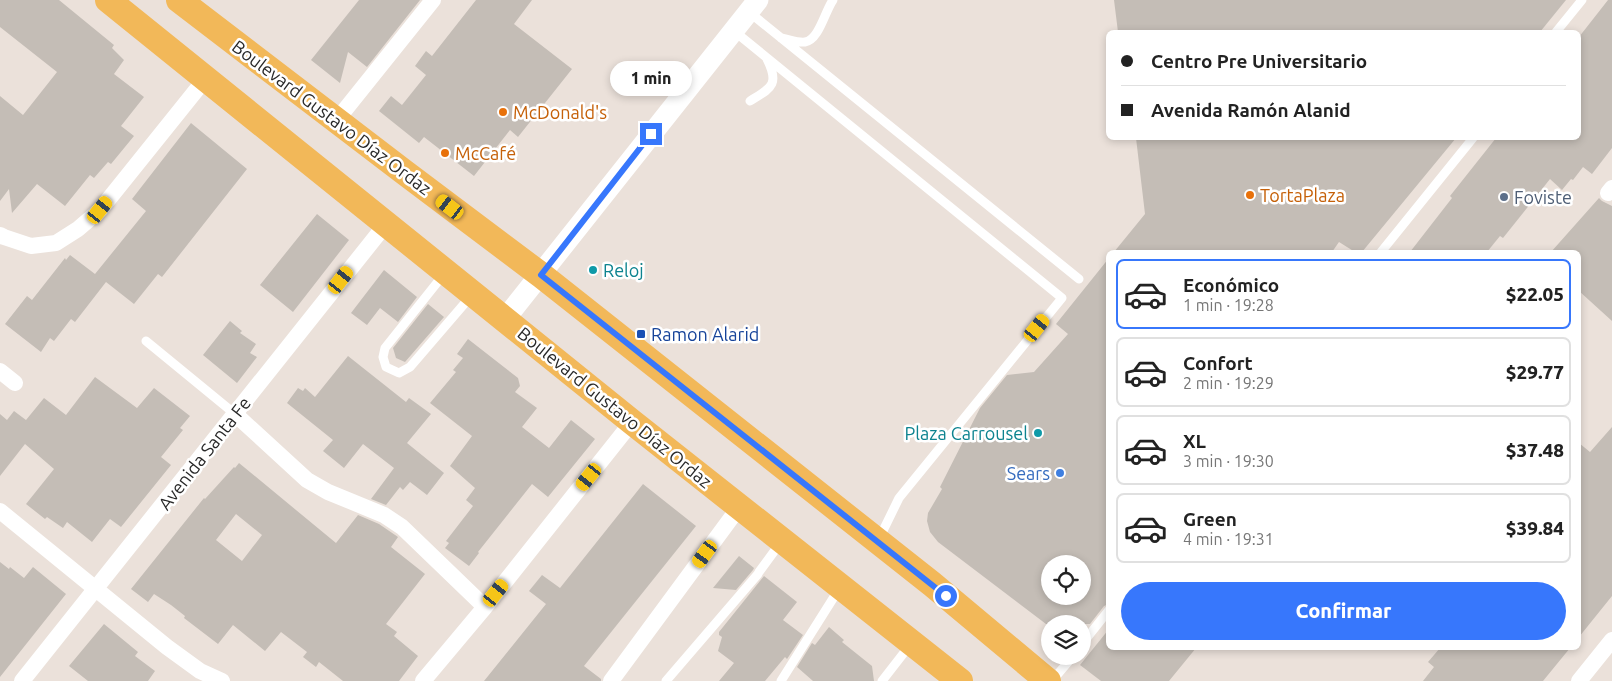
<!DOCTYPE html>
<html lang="es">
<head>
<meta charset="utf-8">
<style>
	body { margin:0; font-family:Ubuntu,sans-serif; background:#f6f6f6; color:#222; height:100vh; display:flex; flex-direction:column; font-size:19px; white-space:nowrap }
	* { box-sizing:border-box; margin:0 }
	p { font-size:16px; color:#767676 }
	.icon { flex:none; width:28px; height:28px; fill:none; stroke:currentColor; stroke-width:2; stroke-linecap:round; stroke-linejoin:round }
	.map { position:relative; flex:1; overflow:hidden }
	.panel { position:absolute; left:1106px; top:250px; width:475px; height:400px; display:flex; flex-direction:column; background:#fff; border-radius:8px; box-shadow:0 2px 8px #0003 }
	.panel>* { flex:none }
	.banner { position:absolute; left:1106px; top:30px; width:475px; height:110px; border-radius:8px; box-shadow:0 2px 8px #0003; display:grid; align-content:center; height:110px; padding:0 15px; background:#fff }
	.fabs { position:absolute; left:1041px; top:555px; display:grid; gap:10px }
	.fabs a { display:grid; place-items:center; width:50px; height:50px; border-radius:50%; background:#fff; box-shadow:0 2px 8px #0003; font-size:25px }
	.end { position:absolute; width:22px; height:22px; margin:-11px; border:6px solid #3777fc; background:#fff; box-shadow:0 0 0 2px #fff }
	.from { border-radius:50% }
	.bubble { position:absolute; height:35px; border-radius:18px; background:#fff; box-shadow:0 2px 8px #0003; font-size:16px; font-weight:800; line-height:35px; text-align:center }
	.car { position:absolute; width:15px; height:30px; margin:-15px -8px; border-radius:6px; box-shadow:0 0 4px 1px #0007; background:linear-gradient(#f5c518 24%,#345 0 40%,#f5c518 0 76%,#345 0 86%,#f5c518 0) }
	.banner b { display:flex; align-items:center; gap:18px; height:48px; font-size:19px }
	.banner b+b { border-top:1px solid #e0e0e0 }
	.banner i { width:12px; height:12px; background:#222 }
	ul { padding:9px 0 0; list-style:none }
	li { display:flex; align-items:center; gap:15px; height:70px; margin:0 10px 8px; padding:0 5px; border:2px solid #e0e0e0; border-radius:8px }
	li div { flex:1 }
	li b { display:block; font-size:19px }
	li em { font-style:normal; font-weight:800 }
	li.current { border-color:#3777fc }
	li>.icon { width:45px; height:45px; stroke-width:1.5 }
	.primary-button { display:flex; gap:10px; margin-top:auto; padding:10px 15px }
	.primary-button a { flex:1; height:58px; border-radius:30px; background:#3777fc; color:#fff; font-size:20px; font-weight:800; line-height:58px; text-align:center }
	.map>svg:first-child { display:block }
	.building { fill:#c4bdb6; fill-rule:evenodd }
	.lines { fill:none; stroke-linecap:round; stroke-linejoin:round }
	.service { stroke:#fff; stroke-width:9 }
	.minor { stroke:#fff; stroke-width:16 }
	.tertiary { stroke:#fff; stroke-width:21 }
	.primary { stroke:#f2b859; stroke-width:26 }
	.route { stroke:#3777fc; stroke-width:6 }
	.food-dot { fill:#e8710a; stroke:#fff; stroke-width:2 }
	.service-dot { fill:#5c6f8a; stroke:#fff; stroke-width:2 }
	.culture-dot { fill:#0f9aa8; stroke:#fff; stroke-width:2 }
	.transit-dot { fill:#1a4fb4; stroke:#fff; stroke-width:2 }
	.shop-dot { fill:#3f7fe0; stroke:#fff; stroke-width:2 }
	.labels { text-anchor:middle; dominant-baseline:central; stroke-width:5; stroke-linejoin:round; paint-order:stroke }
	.food-label { font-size:18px; fill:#c56008; stroke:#fff; text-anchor:start }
	.street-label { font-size:18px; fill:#292929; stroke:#fff }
	.service-label { font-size:18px; fill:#4e5e75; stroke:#fff; text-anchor:start }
	.culture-label { font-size:18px; fill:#0d838f; stroke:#fff; text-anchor:start }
	.transit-label { font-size:18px; fill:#164399; stroke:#fff; text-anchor:start }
	.shop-label { font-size:18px; fill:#366cbe; stroke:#fff; text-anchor:end }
</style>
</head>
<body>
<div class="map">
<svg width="1612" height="681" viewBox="0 0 1612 681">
	<rect width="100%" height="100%" fill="#ebe1da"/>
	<!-- building -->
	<path class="building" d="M 0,0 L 59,0 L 114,45 L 112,48 L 124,60 L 114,74 L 144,97 L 121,126 L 134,136 L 111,164 L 108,162 L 94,178 L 90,175 L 65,206 L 37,184 L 12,213 L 9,189 L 0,201 L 0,96 L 23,115 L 57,72 L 0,27 Z
		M 359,0 L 420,0 L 367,67 L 348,52 L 340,83 L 311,60 Z
		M 476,0 L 532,0 L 514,24 L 572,69 L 518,137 L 510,130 L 474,176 L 424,137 L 419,143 L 379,111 L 391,96 L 402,105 L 426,75 L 415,66 L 426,51 L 432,56 Z
		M 1114,0 L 1566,0 L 1540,32 L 1118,32 Z
		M 1608,0 L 1612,0 L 1612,148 L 1592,174 L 1583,167 L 1573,180 L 1571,179 L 1562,190 L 1550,179 L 1503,238 L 1500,236 L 1487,252 L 1410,252 L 1452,198 L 1450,196 L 1496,138 L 1579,138 L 1579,37 Z
		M 191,123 L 247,169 L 162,277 L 158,274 L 134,304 L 106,282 L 75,322 L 71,319 L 54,341 L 50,338 L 41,352 L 5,324 L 27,296 L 32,300 L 65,258 L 66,260 L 70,255 L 95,274 L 146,211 L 132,199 Z
		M 1136,138 L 1456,138 L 1362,252 L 1355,252 L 1339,242 L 1332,252 L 1114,252 L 1145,214 Z
		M 1599,198 L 1602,201 L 1612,206 L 1612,321 L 1579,291 L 1579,252 L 1551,252 Z
		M 317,214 L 349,240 L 293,312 L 260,285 Z
		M 1109,258 L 1109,604 L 1104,606 L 1090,624 L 1046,624 L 938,542 L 930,532 L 927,521 L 928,513 L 942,489 L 940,487 L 980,408 L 1007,375 L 1034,372 L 1068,334 L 1056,324 ZM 1050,564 L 1082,564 L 1082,596 L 1050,596 Z
		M 384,270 L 417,297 L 398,322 L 380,308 L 367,325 L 351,313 Z
		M 428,304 L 444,317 L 405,362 L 396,358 L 393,348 Z
		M 230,321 L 242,331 L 240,333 L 256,344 L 250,353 L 257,357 L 237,383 L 203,355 Z
		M 468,339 L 518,378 L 520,386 L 515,392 L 537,408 L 522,427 L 549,448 L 571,420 L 595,439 L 548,497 L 532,484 L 478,552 L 479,553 L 469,566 L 445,548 L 449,543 L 446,541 L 473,506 L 466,500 L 475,488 L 450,466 L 472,436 L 430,403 L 456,372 L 453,370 L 463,358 L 457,354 Z
		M 348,356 L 406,402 L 409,398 L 431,414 L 407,443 L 444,473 L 427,495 L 410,482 L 403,490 L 400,487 L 386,505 L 371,499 L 394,468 L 363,444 L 344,468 L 323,451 L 333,440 L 287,403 L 298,388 L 303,391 L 305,388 L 315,397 Z
		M 95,377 L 137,408 L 154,388 L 190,416 L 180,428 L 183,430 L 161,457 L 171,465 L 121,527 L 110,519 L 92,542 L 67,522 L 63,528 L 47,517 L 45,519 L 26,504 L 54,469 L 25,444 L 0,476 L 0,414 L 7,420 L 14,411 L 26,420 L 44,398 L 66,415 Z
		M 1612,427 L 1612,596 L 1579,637 L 1579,443 L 1590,452 Z
		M 239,463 L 336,543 L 358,515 L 379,524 L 398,537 L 391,547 L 425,574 L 386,624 L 397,632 L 394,636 L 418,656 L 399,681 L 343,681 L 319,662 L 316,667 L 303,657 L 307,652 L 281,632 L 265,651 L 233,625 L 218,644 L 184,618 L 185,616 L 171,605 L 154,594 L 148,602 L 131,589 L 204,498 L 205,499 L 234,467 L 235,468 ZM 236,514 L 262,535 L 242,561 L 216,540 Z
		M 643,484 L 696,526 L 584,666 L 601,679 L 601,681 L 484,681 L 546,604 L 529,591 L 542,575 L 560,588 Z
		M 739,556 L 754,568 L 753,570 L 736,590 L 713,588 Z
		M 0,562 L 9,569 L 10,567 L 24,578 L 33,567 L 66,594 L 0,677 Z
		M 764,576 L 797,602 L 783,620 L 803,635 L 787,659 L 785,657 L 765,681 L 719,681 L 734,663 L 718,651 L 722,637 L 719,635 L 719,632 Z
		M 104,624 L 138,652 L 135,656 L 155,671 L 148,681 L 88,681 L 69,666 Z
		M 829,627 L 844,640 L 842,642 L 872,666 L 874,681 L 813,681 L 797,667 L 812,643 L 815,645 Z
		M 1109,629 L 1109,648 L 1196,648 L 1169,681 L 1101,681 L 1080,665 Z
		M 1440,648 L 1570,648 L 1543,681 L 1423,681 L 1434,667 L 1428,662 Z"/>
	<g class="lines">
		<!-- service -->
		<path class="service" d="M 749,12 L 1079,279
			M 734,31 L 1062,298 L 899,498 L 879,539
			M 1556,32 L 1582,0
			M 781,38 C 788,39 798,43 805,42 C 819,40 825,11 833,0
			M 750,101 C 771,88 780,85 767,59
			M 1381,252 L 1473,138
			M 444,274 L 385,348 L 383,357 L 386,367 L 399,373 L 410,367 L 471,296
			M 146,341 L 235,414
			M 759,572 L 781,542
			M 1082,644 L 1109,610
			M 666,681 L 758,574
			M 781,681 L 839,589
			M 882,681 L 910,645
			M 1052,681 L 1073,656"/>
		<!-- minor -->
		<path class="minor" d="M 336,121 L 433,0
			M 1608,193 L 1612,188
			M 0,235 L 4,237 L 31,246 L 56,243 L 78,229 L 100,210 L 206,78
			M 0,371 L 15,383
			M 235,414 L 307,480 L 328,492 L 384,515 L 402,527 L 485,607
			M 0,511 L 167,647 L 200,671 L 222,681
			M 22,681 L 386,224
			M 423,681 L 485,607 L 632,422
			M 611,681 L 740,506
			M 1579,681 L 1612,640"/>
		<!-- tertiary -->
		<path class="tertiary" d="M 505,319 L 758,0"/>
		<!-- primary -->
		<path class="primary" d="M 108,0 L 632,422 L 960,681
			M 179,0 L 404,172 L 541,275 L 932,584 L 1048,681"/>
	</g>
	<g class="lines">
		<!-- route -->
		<path class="route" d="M 651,134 L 541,275 L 946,596"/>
	</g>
	<!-- markers -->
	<g class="food-dot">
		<circle cx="503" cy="112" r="5"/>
		<circle cx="445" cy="153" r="5"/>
		<circle cx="1250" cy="195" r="5"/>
	</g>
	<circle class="service-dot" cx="1504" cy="197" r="5"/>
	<g class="culture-dot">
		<circle cx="593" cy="270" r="5"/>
		<circle cx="1038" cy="433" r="5"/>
	</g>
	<rect class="transit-dot" x="636" y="329" width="10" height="10" rx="2.5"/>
	<circle class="shop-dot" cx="1060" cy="473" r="5"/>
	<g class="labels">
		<!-- food labels -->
		<g class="food-label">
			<text x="513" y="112">McDonald's</text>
			<text x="455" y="153">McCafé</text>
			<text x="1260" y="195">TortaPlaza</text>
		</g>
		<!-- street labels -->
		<g class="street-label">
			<text transform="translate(332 117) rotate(37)">Boulevard Gustavo Díaz Ordaz</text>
			<text transform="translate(615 407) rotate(39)">Boulevard Gustavo Díaz Ordaz</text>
			<text transform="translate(204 453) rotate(-52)">Avenida Santa Fe</text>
		</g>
		<!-- service labels -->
		<g class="service-label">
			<text x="1514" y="197">Foviste</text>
		</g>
		<!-- culture labels -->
		<g class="culture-label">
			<text x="603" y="270">Reloj</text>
			<text x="1028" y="433" text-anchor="end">Plaza Carrousel</text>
		</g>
		<!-- transit labels -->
		<g class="transit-label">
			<text x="651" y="334">Ramon Alarid</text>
		</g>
		<!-- shop labels -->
		<g class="shop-label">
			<text x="1050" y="473">Sears</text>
		</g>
	</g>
</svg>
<div class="fabs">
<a><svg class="icon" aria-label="locate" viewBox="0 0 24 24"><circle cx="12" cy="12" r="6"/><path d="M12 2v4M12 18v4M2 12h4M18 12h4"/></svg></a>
<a><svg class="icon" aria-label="layers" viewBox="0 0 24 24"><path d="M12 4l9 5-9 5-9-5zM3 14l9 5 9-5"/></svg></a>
</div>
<i class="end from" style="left:946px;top:596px"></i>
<i class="end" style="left:651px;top:134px"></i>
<div class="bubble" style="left:610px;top:61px;width:82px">1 min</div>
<i class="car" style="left:450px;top:207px;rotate:307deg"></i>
<i class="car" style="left:100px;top:210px;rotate:39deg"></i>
<i class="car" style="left:341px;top:280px;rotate:38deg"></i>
<i class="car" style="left:1037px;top:328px;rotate:39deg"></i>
<i class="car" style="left:589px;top:477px;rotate:219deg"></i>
<i class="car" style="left:705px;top:554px;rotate:216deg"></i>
<i class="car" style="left:496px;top:593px;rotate:39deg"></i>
<div class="banner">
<b><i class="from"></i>Centro Pre Universitario</b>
<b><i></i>Avenida Ramón Alanid</b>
</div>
<section class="panel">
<ul>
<li class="current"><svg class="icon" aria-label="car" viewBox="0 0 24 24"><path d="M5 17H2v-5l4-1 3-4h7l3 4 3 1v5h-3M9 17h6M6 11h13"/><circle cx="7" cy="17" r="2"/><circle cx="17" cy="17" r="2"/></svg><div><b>Económico</b><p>1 min · 19:28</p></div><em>$22.05</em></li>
<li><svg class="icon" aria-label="car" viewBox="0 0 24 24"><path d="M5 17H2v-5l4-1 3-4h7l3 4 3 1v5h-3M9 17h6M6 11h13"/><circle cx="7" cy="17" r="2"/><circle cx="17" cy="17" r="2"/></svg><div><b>Confort</b><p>2 min · 19:29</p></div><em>$29.77</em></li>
<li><svg class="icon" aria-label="car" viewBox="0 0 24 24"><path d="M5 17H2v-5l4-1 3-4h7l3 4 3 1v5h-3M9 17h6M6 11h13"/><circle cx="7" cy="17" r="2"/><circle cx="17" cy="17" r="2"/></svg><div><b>XL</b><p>3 min · 19:30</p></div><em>$37.48</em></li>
<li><svg class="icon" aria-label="car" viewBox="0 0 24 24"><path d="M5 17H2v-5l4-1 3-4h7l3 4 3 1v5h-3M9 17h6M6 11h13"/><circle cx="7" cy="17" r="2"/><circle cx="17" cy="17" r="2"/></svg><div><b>Green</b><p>4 min · 19:31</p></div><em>$39.84</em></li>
</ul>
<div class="primary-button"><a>Confirmar</a></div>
</section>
</div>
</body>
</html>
